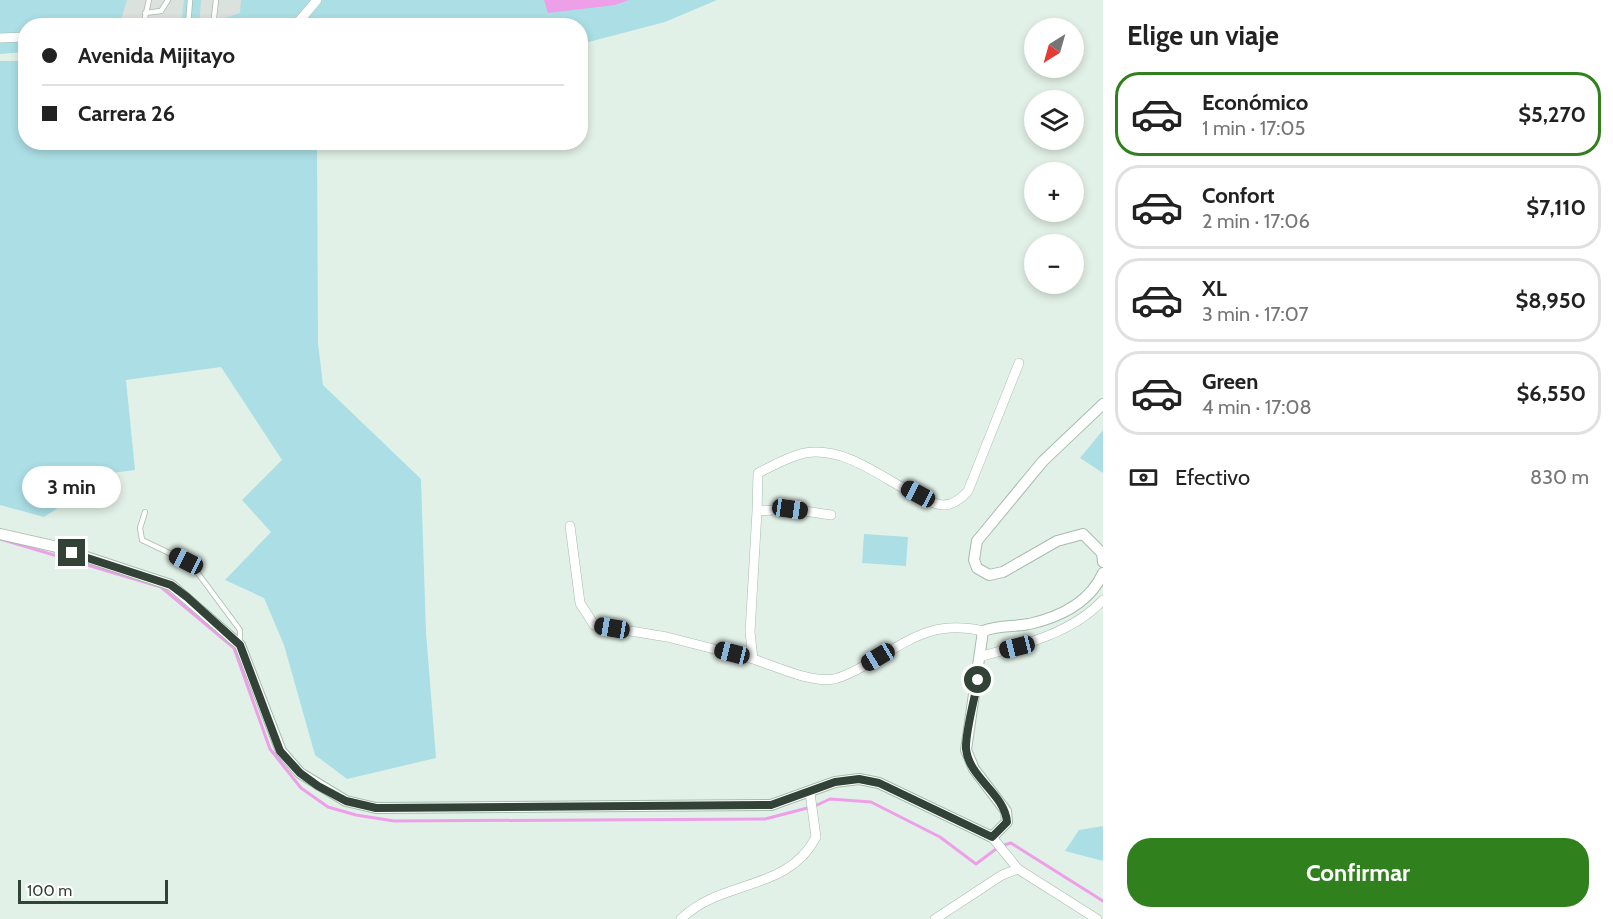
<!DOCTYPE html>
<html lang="es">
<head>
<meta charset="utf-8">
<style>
	body { margin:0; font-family:Cabin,sans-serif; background:#f6f6f6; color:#222; height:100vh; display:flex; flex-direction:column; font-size:22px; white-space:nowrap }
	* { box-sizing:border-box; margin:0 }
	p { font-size:20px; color:#767676 }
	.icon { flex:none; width:33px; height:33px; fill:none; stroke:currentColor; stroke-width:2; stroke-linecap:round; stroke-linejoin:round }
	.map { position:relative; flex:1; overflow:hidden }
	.side { display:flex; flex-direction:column; background:#fff; width:510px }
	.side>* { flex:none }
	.banner { position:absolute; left:18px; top:18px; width:570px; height:132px; border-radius:24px; box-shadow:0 3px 9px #0003; display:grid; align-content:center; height:132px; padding:0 24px; background:#fff }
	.needle { width:39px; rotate:217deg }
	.controls { position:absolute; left:1024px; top:18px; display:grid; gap:12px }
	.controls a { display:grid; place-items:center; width:60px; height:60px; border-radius:50%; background:#fff; box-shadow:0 3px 9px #0003; font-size:30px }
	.scale { position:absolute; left:18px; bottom:15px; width:150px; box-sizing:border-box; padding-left:6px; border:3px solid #334237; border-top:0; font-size:16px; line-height:21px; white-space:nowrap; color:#334237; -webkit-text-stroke:4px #fff; paint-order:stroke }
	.end { position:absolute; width:27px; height:27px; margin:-14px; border:8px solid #334237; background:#fff; box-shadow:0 0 0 3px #fff }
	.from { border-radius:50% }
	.bubble { position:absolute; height:42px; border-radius:21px; background:#fff; box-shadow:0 3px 9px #0003; font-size:20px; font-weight:700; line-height:42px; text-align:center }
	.car { position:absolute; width:18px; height:36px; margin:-18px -9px; border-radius:8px; box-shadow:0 0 4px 2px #0007; background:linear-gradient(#222 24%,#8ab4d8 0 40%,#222 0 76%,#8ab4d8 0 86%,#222 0) }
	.banner b { display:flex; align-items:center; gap:21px; height:57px; font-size:22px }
	.banner b+b { border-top:2px solid #e0e0e0 }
	.banner i { width:15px; height:15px; background:#222 }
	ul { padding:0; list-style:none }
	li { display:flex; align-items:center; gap:18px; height:84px; margin:0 12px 9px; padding:0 12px; border:3px solid #e0e0e0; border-radius:24px }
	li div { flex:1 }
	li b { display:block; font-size:22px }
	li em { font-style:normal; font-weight:700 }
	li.active { border-color:#30801d }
	li>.icon { width:54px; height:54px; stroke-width:1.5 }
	h2 { padding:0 24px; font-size:27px; line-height:72px }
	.pay { display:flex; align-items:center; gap:15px; height:66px; padding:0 24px; font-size:22px }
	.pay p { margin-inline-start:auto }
	.primary-button { display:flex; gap:12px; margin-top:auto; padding:12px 24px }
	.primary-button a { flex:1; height:69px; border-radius:24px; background:#30801d; color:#fff; font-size:24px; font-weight:700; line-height:69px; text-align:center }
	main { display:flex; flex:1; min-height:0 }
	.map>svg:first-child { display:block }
	.green { fill:#abdfe5 }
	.parking { fill:#dbe1dc }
	.water { fill:#ed9fe8 }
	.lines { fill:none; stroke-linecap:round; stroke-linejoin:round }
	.stream { stroke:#ed9fe8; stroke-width:3 }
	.service-casing { stroke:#a5bcad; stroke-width:6 }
	.minor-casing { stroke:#a5bcad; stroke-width:10 }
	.tertiary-casing { stroke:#a5bcad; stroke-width:12 }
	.service { stroke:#fff; stroke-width:4.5 }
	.minor { stroke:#fff; stroke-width:9 }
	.tertiary { stroke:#fff; stroke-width:10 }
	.route { stroke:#334237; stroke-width:8 }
</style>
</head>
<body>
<main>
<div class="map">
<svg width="1103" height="919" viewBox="0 0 1103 919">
	<rect width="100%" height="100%" fill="#e2f1e7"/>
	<!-- green -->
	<path class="green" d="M 0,0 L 717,0 L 665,22 L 581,44 L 580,26 L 26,26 L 25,52 L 0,54 Z
		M 0,61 L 25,61 L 26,142 L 317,143 L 318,343 L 323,385 L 421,479 L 426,632 L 436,758 L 347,779 L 315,755 L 284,645 L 264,598 L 225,580 L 271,532 L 242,500 L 282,460 L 221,367 L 126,380 L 135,470 L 112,473 L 44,517 L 0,505 Z
		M 1103,430 L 1103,473 L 1080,458 Z
		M 864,534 L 908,537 L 906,566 L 862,563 Z
		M 1103,826 L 1103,861 L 1065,851 L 1079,830 Z"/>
	<!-- parking -->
	<path class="parking" d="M 127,0 L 184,0 L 181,25 L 120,23 Z
		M 201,0 L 241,0 L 240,13 L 199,26 Z"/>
	<!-- water -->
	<path class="water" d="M 544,0 L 629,0 L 615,5 L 548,13 Z"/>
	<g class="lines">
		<!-- stream -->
		<path class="stream" d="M 0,539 L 161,587 L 234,648 L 270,749 L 301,788 L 328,807 L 356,815 L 394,821 L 765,819 L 815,806 L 830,799 L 871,802 L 940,837 L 976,864 L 1000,846 L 1011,843 L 1103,901"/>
		<defs>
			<path id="service" d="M 145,13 L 161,11 L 168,0
				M 143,26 L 149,0
				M 188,26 L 190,0
				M 213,26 L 216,0
				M 145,512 L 140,528 L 142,540 L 186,561 L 197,572 L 240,630 L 240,645"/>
			<path id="minor" d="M 295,26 L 317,0
				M 0,38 L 26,37
				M 757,511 L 758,473 C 773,466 789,456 805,453 C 853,445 895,491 937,504 C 950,508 960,500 968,491 L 1019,363
				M 831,515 L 791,509 L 757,511 L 750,632 L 753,659 C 775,666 810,683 834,679 C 847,676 860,668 871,662 C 912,638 935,620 983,631
				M 570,526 L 580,603 L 594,625 L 667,637 L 753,659
				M 982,656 C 1024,645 1072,633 1103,600
				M 992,837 L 1018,869 L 1097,919
				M 681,919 C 721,879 788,892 816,837 L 810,793
				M 935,919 L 1002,875 L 1018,869"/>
			<path id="tertiary" d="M 1103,404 L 1043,461 L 977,541 L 974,560 L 977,568 L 989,575 L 1003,572 L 1057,541 L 1083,534 L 1102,553 L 1103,562
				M 0,534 L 53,546 L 171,585 L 240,645 L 281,751 L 300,773 L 346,801 L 376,808 L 771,805 L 835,782 L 859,779 L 879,783 L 992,837 L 1007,822 L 1006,811 L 974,769 L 966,750 L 983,631 C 999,625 1013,627 1029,624 C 1060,617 1090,602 1103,573"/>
		</defs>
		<!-- service casing -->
		<use href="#service" class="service-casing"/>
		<!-- minor casing -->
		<use href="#minor" class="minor-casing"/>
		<!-- tertiary casing -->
		<use href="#tertiary" class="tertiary-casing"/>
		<!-- service -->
		<use href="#service" class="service"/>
		<!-- minor -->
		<use href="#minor" class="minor"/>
		<!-- tertiary -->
		<use href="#tertiary" class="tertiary"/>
	</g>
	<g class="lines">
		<!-- route -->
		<path class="route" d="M 72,553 L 171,585 L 187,597 L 240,645 L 280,751 L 300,773 L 318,786 L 346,801 L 376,808 L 771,805 L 835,782 L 859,779 L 879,783 L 992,837 L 1007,822 C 1005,794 969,778 966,749 C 965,733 975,697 978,680"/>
	</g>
</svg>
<div class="controls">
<a><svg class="needle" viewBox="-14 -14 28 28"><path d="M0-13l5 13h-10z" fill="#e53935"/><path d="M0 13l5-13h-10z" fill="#767676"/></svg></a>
<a><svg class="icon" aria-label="layers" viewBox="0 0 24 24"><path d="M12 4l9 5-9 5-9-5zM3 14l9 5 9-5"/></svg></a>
<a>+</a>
<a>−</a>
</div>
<div class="scale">100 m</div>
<i class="end from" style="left:978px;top:680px"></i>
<i class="end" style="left:72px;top:553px"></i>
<div class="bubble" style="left:22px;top:466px;width:99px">3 min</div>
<i class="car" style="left:918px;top:494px;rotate:298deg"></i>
<i class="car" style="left:790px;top:509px;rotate:98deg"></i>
<i class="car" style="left:186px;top:561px;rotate:297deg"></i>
<i class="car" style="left:612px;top:628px;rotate:280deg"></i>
<i class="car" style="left:1017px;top:647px;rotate:256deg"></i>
<i class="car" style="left:732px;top:653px;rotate:284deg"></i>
<i class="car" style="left:878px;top:657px;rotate:239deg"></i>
<div class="banner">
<b><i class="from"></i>Avenida Mijitayo</b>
<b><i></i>Carrera 26</b>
</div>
</div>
<section class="side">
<h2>Elige un viaje</h2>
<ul>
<li class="active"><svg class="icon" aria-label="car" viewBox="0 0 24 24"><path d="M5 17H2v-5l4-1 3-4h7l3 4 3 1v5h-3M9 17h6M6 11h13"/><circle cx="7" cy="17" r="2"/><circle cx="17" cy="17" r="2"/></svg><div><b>Económico</b><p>1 min · 17:05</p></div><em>$5,270</em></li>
<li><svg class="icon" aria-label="car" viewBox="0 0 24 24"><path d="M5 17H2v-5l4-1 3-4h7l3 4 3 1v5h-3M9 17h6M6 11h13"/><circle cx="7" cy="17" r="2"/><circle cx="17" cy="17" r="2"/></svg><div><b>Confort</b><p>2 min · 17:06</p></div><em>$7,110</em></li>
<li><svg class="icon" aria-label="car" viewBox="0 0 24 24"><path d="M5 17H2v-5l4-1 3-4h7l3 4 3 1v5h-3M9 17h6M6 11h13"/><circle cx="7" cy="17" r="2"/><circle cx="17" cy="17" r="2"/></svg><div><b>XL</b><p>3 min · 17:07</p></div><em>$8,950</em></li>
<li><svg class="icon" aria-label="car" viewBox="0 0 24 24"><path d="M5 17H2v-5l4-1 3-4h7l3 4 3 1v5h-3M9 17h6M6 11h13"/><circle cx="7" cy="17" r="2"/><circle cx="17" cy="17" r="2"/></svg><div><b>Green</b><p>4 min · 17:08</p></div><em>$6,550</em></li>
</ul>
<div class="pay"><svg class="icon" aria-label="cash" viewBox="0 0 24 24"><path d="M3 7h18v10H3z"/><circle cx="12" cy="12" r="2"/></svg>Efectivo<p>830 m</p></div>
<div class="primary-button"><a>Confirmar</a></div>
</section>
</main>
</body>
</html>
